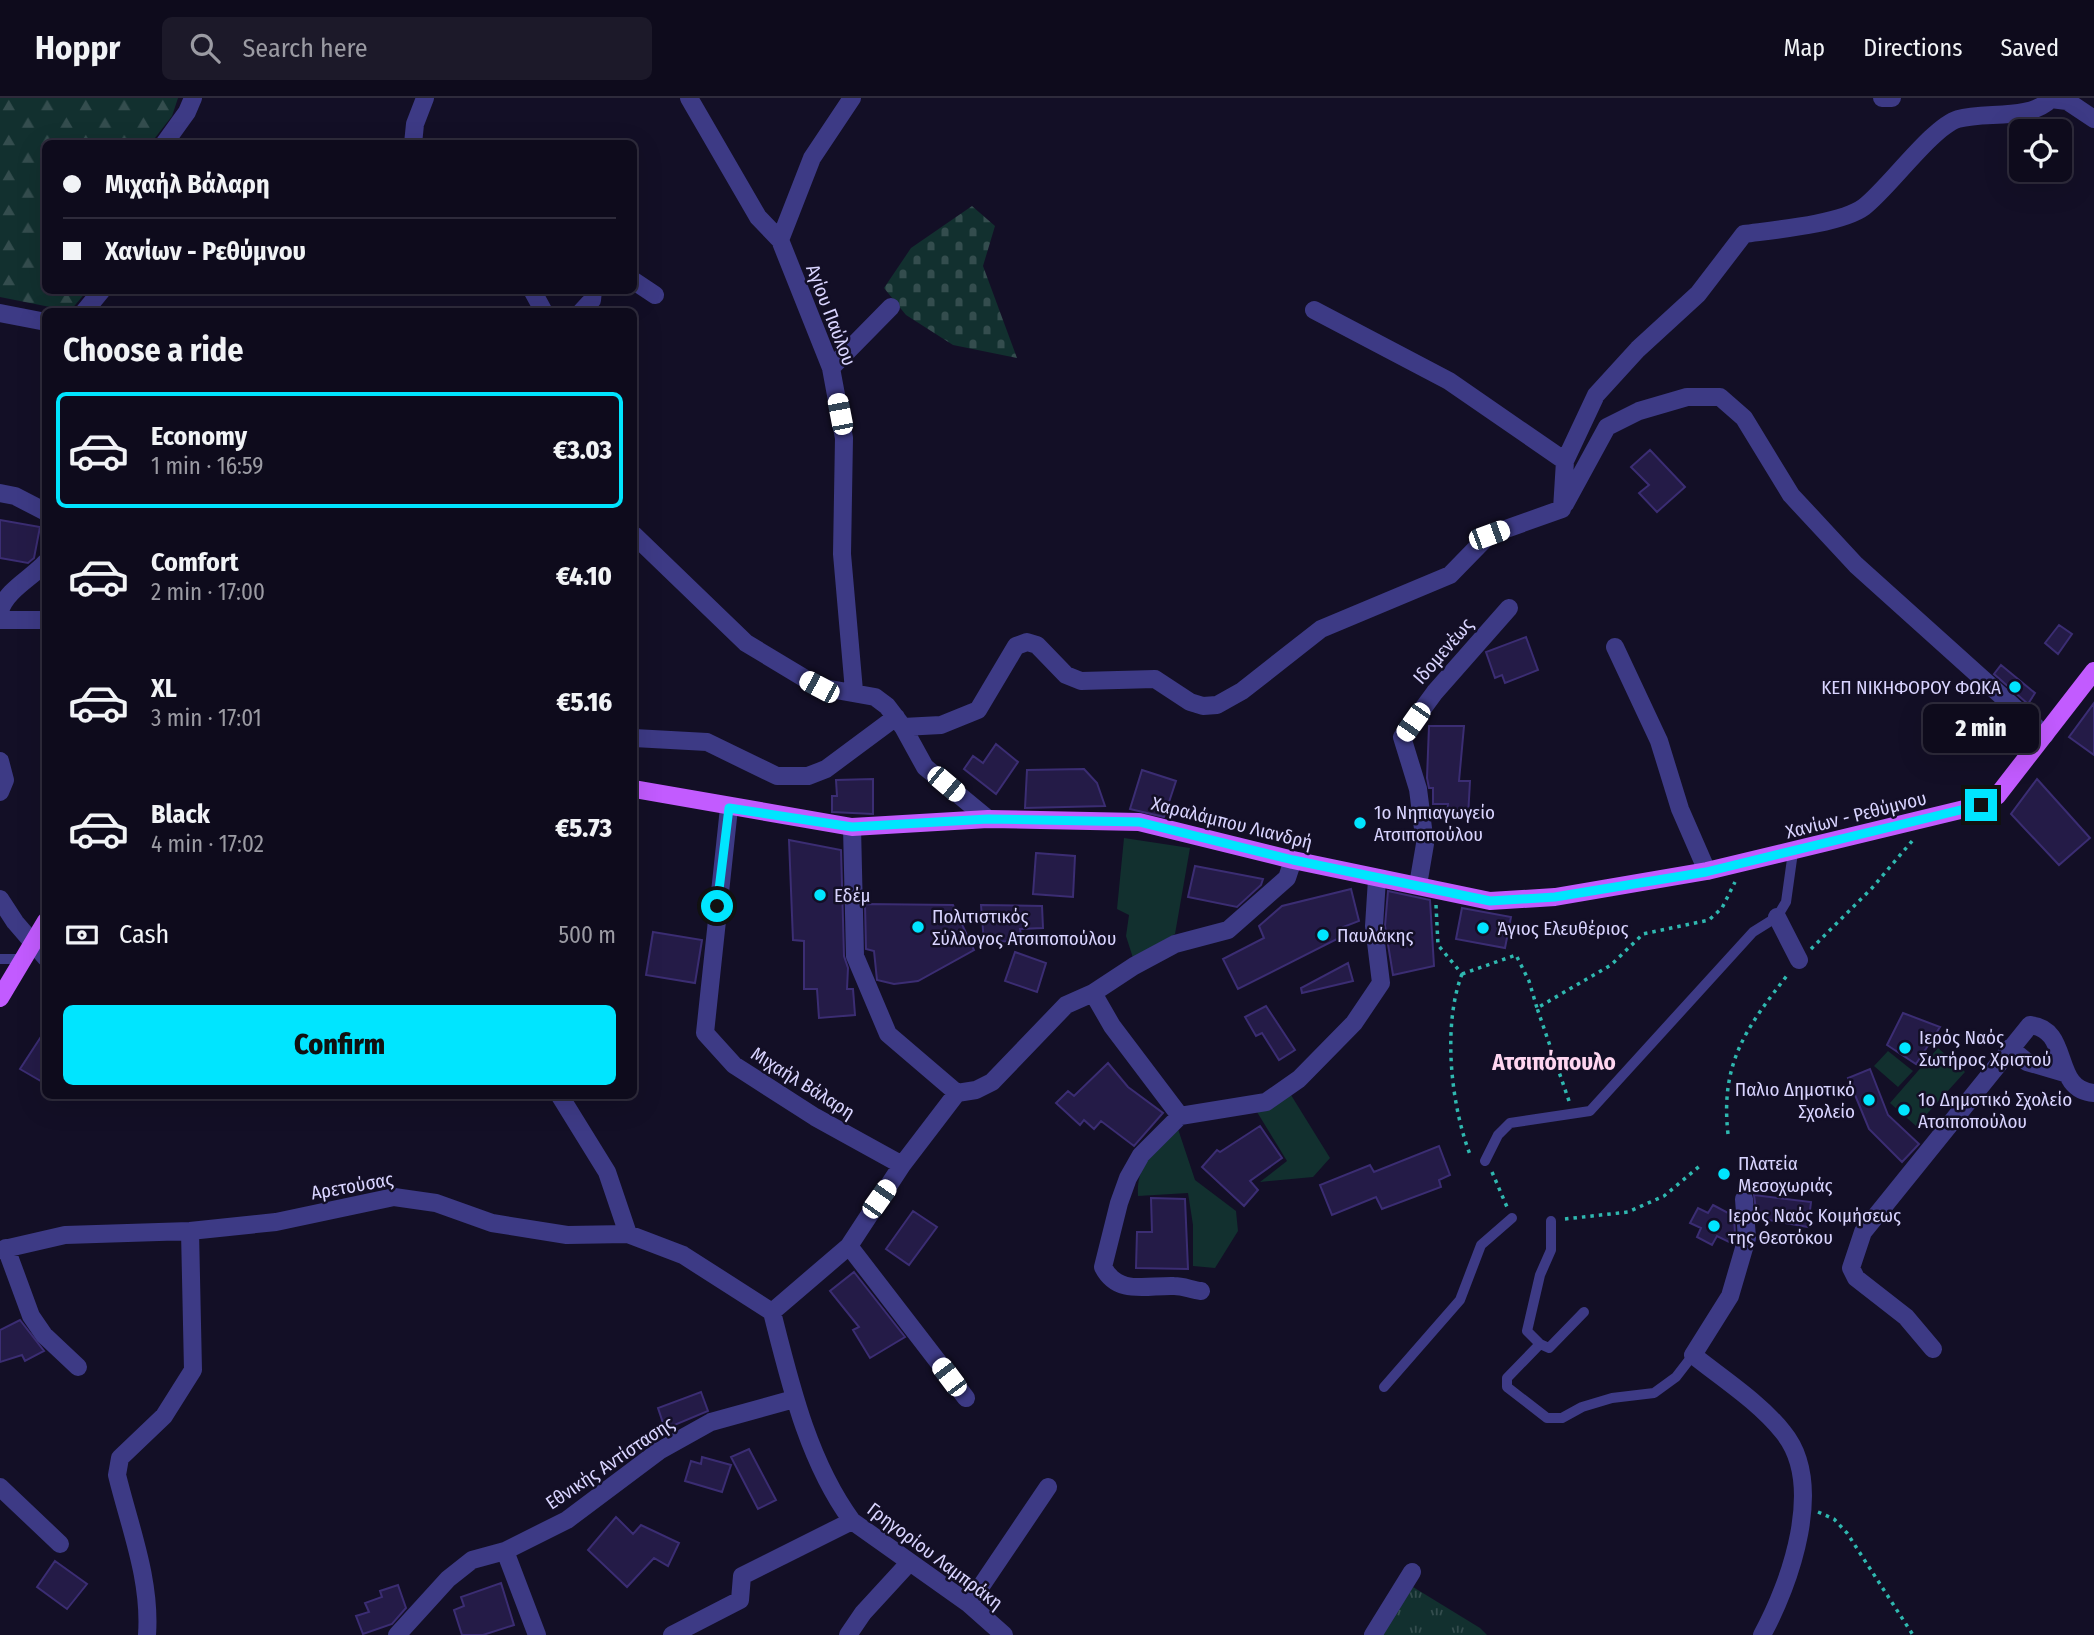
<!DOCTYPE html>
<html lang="en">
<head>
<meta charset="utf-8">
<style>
	body { margin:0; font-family:"Fira Sans Condensed",sans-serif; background:#1c1929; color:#f1f3f6; height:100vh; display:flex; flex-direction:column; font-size:26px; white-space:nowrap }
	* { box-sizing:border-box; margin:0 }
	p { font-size:23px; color:#9b9ba3 }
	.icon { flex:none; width:38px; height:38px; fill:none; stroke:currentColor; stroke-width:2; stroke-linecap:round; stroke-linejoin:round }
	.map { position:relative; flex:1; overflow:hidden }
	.drawer { position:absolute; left:42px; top:210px; width:595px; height:791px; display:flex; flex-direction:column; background:#0e0b1c; border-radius:10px; box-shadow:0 7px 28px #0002,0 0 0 2px #2e2b3b }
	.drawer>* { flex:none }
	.top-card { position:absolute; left:42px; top:42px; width:595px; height:154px; border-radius:10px; box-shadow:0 7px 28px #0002,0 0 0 2px #2e2b3b; display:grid; align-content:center; height:154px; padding:0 21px; background:#0e0b1c }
	.tools { position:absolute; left:2009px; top:21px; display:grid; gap:14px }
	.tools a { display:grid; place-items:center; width:63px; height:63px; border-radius:10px; background:#0e0b1c; box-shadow:0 7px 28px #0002,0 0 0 2px #2e2b3b; font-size:35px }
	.end { position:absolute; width:32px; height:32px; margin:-16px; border:9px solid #00e5ff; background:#111; box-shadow:0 0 0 4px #111 }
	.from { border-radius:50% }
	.bubble { position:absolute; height:49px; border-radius:10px; background:#0e0b1c; box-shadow:0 7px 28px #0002,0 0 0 2px #2e2b3b; font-size:23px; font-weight:800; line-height:49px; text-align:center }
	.car { position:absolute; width:21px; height:42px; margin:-21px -10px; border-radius:9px; box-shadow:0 0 5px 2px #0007; background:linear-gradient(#fff 24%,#345 0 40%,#fff 0 76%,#345 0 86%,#fff 0) }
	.top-card b { display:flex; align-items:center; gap:24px; height:66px; font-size:26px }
	.top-card b+b { border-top:2px solid #2e2b3b }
	.top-card i { width:18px; height:18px; background:#f1f3f6 }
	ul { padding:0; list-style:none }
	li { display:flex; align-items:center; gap:21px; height:116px; margin:0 14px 10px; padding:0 7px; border:4px solid transparent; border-radius:10px }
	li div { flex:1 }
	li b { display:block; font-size:26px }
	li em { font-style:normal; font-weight:800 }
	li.on { border-color:#00e5ff }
	li>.icon { width:63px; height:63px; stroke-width:1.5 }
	h2 { padding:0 21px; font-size:32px; line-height:84px }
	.pay { display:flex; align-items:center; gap:18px; height:77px; padding:0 21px; font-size:26px }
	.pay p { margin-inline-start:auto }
	.cta { display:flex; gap:14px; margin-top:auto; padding:14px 21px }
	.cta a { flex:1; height:80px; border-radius:10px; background:#00e5ff; color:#111; font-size:28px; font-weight:800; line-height:80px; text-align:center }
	header { display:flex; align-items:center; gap:42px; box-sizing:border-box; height:98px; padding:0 35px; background:#0e0b1c; border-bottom:2px solid #2e2b3b }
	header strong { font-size:33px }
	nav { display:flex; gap:38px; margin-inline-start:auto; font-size:24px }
	.search { width:490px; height:63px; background:#1c1929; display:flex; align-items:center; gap:18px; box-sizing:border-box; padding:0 24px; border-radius:10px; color:#9b9ba3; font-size:26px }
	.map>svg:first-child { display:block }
	.green { fill:#12302f }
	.forest { fill:url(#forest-firs) }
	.cemetery { fill:url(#cemetery-stones) }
	.park { fill:url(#park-tufts) }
	.building { fill:#241b47; stroke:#3b2d73; stroke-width:2 }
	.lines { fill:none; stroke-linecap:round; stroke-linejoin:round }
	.path { stroke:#2fb8b0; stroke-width:3.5; stroke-dasharray:3.5 5; stroke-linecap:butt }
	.lane { stroke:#3d3a85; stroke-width:10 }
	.street { stroke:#3d3a85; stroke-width:18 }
	.primary { stroke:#c25bff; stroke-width:18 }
	.route { stroke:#00e5ff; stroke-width:9 }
	.poi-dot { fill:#00e5ff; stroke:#130f26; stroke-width:2.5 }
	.labels { text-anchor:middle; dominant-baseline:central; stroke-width:5; stroke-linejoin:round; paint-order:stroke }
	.street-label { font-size:19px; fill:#d9d4ff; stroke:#130f26 }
	.poi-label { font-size:19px; fill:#d9d4ff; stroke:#130f26; text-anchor:start }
	.quarter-label { font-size:23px; font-weight:bold; fill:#ffd6f0; stroke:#130f26 }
</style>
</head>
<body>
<header>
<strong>Hoppr</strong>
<div class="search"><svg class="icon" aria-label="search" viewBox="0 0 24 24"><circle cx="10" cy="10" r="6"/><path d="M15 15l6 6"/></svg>Search here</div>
<nav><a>Map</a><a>Directions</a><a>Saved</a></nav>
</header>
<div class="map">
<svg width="2094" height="1537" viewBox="0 0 2094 1537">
	<defs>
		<pattern id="forest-firs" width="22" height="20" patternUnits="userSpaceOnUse" patternTransform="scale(1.75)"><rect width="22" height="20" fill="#12302f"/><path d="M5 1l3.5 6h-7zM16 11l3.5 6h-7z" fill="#344d4e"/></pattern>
		<pattern id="cemetery-stones" width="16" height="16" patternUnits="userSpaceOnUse" patternTransform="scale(1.75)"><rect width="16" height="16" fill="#12302f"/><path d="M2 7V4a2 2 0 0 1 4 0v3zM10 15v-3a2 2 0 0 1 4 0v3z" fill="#344d4e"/></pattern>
		<pattern id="park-tufts" width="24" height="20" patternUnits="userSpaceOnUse" patternTransform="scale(1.75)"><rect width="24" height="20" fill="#12302f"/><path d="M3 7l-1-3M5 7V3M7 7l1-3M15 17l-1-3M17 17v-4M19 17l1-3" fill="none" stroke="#344d4e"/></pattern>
	</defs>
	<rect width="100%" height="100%" fill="#130f26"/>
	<!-- green -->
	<path class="green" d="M 1124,740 L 1190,750 L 1175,836 L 1133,860 L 1126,838 L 1129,817 L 1117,811 Z
		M 1938,950 L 1965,974 L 1916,1028 L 1890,1005 Z
		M 1888,953 L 1913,973 L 1898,989 L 1874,968 Z
		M 1291,997 L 1330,1060 L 1313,1079 L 1260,1084 L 1287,1063 L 1257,1014 Z
		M 1178,1031 L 1195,1082 L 1236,1113 L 1238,1133 L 1215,1170 L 1193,1168 L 1193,1127 L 1188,1095 L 1138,1098 C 1136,1065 1156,1052 1178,1031 Z"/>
	<!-- forest -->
	<path class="forest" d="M 0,0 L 178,0 L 172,18 L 151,45 L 46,46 L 46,192 L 87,193 L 70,213 L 0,199 Z"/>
	<!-- cemetery -->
	<path class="cemetery" d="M 972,108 L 995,128 L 983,168 L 1017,260 L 953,247 L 906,217 L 884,190 L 911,150 Z"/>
	<!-- park -->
	<path class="park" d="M 1413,1489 L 1480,1530 L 1487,1537 L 1382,1537 Z"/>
	<!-- building -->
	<path class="building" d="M 1650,352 L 1685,389 L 1657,414 L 1639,395 L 1649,387 L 1631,369 Z
		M 0,422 L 40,429 L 34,460 L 28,465 L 0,460 Z
		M 2059,527 L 2072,536 L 2058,556 L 2045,545 Z
		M 1526,539 L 1538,572 L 1505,585 L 1502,577 L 1495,580 L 1486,554 Z
		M 2001,567 L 2035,595 L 2028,606 L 1994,576 Z
		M 2094,605 L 2094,657 L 2069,639 Z
		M 1429,628 L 1464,628 L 1459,683 L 1470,683 L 1468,719 L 1447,717 L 1448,706 L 1433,706 L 1433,690 L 1429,690 L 1427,680 Z
		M 996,646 L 1018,664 L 996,696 L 964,671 L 973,658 L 983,665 Z
		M 1084,671 L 1097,685 L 1105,708 L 1025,710 L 1027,672 Z
		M 1142,672 L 1176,683 L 1164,719 L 1130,711 Z
		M 873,681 L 873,716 L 832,714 L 832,698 L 837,698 L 836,682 Z
		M 2037,681 L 2090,740 L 2059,767 L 2011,716 Z
		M 789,742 L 841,752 L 844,858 L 848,870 L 847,891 L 853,891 L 855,917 L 819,920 L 817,891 L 804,891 L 804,843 L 793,842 Z
		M 1036,755 L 1075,758 L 1073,799 L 1033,796 Z
		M 1195,768 L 1263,781 L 1261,787 L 1237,809 L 1188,799 Z
		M 1351,791 L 1359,823 L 1343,829 L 1345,837 L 1238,891 L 1223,861 L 1264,840 L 1259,828 L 1282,808 Z
		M 1388,793 L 1430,802 L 1434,868 L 1393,877 L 1385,828 Z
		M 865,806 L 953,807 L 974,852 L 918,883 L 894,886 L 877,882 L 874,853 L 866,851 Z
		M 981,807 L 1042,808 L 1043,830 L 1020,831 L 1022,843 L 984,844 Z
		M 1462,810 L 1511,819 L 1505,850 L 1456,841 Z
		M 653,834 L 702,842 L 695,885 L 646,877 Z
		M 1015,854 L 1046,865 L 1037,894 L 1005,883 Z
		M 1348,865 L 1353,883 L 1302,895 L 1301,890 Z
		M 1266,908 L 1295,952 L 1279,962 L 1262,935 L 1256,938 L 1245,919 Z
		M 1903,915 L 1940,929 L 1916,966 L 1887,947 Z
		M 46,931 L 46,986 L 20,971 Z
		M 1108,965 L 1128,989 L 1163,1015 L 1134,1048 L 1101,1023 L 1094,1031 L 1084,1022 L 1080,1027 L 1056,1005 L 1068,993 L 1074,998 Z
		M 1870,971 L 1888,1017 L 1919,1046 L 1902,1064 L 1869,1031 L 1848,980 Z
		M 1260,1028 L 1282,1060 L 1250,1083 L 1258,1092 L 1244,1108 L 1202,1069 L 1217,1052 L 1220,1054 Z
		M 1439,1048 L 1450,1077 L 1439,1082 L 1441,1089 L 1382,1111 L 1376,1099 L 1332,1117 L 1320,1087 L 1370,1067 L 1374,1074 Z
		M 1754,1097 L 1811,1104 L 1808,1129 L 1757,1120 Z
		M 1151,1100 L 1185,1101 L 1188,1171 L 1136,1170 L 1137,1134 L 1152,1134 Z
		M 1713,1107 L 1734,1118 L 1735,1136 L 1731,1145 L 1717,1138 L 1712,1147 L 1697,1139 L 1701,1130 L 1690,1125 L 1698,1110 L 1708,1115 Z
		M 913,1113 L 937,1129 L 909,1167 L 886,1151 Z
		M 854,1174 L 905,1239 L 870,1260 L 853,1232 L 859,1229 L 830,1193 Z
		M 20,1222 L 44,1253 L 25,1263 L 22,1257 L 0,1264 L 0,1232 Z
		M 701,1294 L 708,1313 L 665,1331 L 658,1310 Z
		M 749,1351 L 776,1402 L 758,1411 L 731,1359 Z
		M 702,1359 L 731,1367 L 722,1394 L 685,1383 L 691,1363 L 701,1366 Z
		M 616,1419 L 633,1436 L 641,1427 L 679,1445 L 668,1468 L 654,1460 L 627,1489 L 588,1452 Z
		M 55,1463 L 87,1486 L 67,1511 L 37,1489 Z
		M 501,1485 L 514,1527 L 483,1537 L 462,1537 L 454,1512 L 464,1508 L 461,1499 Z
		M 398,1487 L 406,1510 L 392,1526 L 363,1536 L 356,1518 L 369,1514 L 365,1505 L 382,1499 L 380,1493 Z"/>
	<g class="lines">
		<!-- path -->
		<path class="path" d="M 1436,807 L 1438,847 L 1462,876
			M 1811,851 L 1872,790 L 1913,742
			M 1462,876 C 1442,928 1451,1009 1471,1059
			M 1462,876 L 1516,857 L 1529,883 L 1537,910
			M 1569,1003 L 1537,910 L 1611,867 L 1643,836 L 1709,822 L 1722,810 L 1735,784
			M 1728,1036 C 1720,964 1747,929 1789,875
			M 1492,1074 L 1507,1109
			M 1565,1121 L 1628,1114 L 1664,1098 L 1701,1067
			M 1818,1414 L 1834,1421 L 1847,1435 L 1913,1537"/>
		<!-- lane -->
		<path class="lane" d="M 0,861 L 24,861
			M 1485,1063 L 1498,1037 L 1510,1025 L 1590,1013 L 1753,834 L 1777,819 L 1786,804 L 1793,754
			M 1551,1123 L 1551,1152 L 1540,1177 L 1527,1233 L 1540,1246 L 1549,1250 L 1584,1214
			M 1540,1246 L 1507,1280 L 1507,1289 L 1547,1320 L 1562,1320 L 1582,1309 L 1612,1300 L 1654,1295 L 1676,1279 L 1693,1257
			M 1384,1289 L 1460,1202 L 1481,1147 L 1512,1120"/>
		<!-- street -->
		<path class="street" d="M 689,0 L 758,119 L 780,142
			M 852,0 L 812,60 L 780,142 L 831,270 L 844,340 L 842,456 L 854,593
			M 1882,0 L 1892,0
			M 164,46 L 187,14 L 193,0
			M 413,46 L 415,26 L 425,0
			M 634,183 L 655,197
			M 532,192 L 544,214
			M 1314,212 L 1449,283 L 1565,363
			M 84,214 L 102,192
			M 581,214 L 592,202 L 593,192
			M 0,215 L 46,224
			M 831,270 L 891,209
			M 0,395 L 15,398 L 46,414
			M 1565,406 L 1607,329 L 1639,313 L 1687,299 L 1720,299 L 1744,320 L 1791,397 L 1856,467 L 2045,637
			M 634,437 L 746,545 L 819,589 L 875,599 L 887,608 L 903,629 L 925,669 L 988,721
			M 0,513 C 6,492 32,480 46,464
			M 0,522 L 46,522
			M 1615,549 L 1659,643 L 1680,711 L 1707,773
			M 903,629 L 941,627 L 978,612 L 1016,548 L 1027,544 L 1037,547 L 1066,577 L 1081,583 L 1155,581 L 1190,604 L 1203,608 L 1217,607 L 1242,593 L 1321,531 L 1450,477 L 1489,437 L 1562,411 L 1565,363 L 1596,297 L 1638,251 L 1698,196 L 1744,136 C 1773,132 1841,126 1864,109 C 1888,91 1932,29 1958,21 C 1986,13 2029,23 2051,1 L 2067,3 L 2094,21
			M 634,640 L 707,644 L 777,678 L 808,678 L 826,671 L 896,619
			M 0,663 L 5,682 L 0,694
			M 729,710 L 705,935 L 734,967 L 815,1019 L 902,1067
			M 852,729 L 855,858 L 888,936 L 957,995
			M 1418,787 L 1425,746 L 1418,691 L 1402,639 L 1435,594 L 1509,510
			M 0,801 L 15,824 L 46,860
			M 1777,819 L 1799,862
			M 1093,895 L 1112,928 L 1180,1018
			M 2010,950 L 2027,964 L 2065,975
			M 560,998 L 607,1074 L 628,1136
			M 1744,1101 L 1747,1140 L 1730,1198 L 1693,1257 C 1723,1281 1759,1304 1783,1334 C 1826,1386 1790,1486 1762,1537
			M 849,1148 L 966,1300
			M 6,1150 L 31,1218 L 44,1237 L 78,1269
			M 0,1152 L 65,1137 L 190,1133 L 276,1124 L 394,1099 L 436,1105 L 492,1125 L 567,1137 L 628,1136 L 683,1157 L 772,1214
			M 1201,1193 C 1192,1192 1183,1188 1174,1188 C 1147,1187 1118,1198 1103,1169 L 1119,1105 L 1128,1080 L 1141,1057 L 1180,1018 L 1266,1004 L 1299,981 L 1354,925 L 1381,885 L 1374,828 L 1377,781
			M 772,1214 L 849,1148 L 902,1067 L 957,995 L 976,992 L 992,984 L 1066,907 L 1093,895 L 1134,868 L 1175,846 L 1228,832 L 1287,780 L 1293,762
			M 772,1214 C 790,1285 808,1363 852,1423 L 969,1506 L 1004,1537
			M 1933,1251 L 1906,1219 L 1856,1180 L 1851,1170 L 1863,1134 L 2030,927 C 2072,931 2051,992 2094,995
			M 0,1389 L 60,1446
			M 505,1453 L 537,1537
			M 969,1506 L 1048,1389
			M 147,1537 C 151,1482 130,1430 117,1377 L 120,1360 L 164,1318 L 193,1272 L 190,1133
			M 397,1537 L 448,1481 L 472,1462 L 505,1453 L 567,1422 L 659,1353 L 711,1324 L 794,1301
			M 672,1537 L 740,1502 L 742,1478 L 852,1423
			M 848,1537 L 863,1515 L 908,1466
			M 1373,1537 L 1412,1474"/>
		<!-- primary -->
		<path class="primary" d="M 634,691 L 852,729 L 988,721 L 1139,724 L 1293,762 L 1490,803 L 1555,799 L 1707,773 L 1981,707 L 1997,698 L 2094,573
			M 0,900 L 46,823"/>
	</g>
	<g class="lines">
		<!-- route -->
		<path class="route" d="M 717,808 L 729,710 L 852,729 L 988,721 L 1139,724 L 1293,762 L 1490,803 L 1555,799 L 1706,774 L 1981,707"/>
	</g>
	<!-- markers -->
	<g class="poi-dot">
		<circle cx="2015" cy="589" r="7"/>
		<circle cx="1360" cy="725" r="7"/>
		<circle cx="820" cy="797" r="7"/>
		<circle cx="918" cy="829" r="7"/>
		<circle cx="1483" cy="830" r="7"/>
		<circle cx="1323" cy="837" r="7"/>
		<circle cx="1905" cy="950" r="7"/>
		<circle cx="1869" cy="1002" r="7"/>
		<circle cx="1904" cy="1012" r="7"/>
		<circle cx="1724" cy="1076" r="7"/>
		<circle cx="1714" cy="1128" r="7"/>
	</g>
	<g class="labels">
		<!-- street labels -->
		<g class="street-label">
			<text transform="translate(831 217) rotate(69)">Αγίου Παύλου</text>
			<text transform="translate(1443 553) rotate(-49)">Ιδομενέως</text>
			<text transform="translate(1856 717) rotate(-14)">Χανίων - Ρεθύμνου</text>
			<text transform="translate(1232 725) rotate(14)">Χαραλάμπου Λιανδρή</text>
			<text transform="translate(803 985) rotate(32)">Μιχαήλ Βάλαρη</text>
			<text transform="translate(352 1088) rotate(-10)">Αρετούσας</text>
			<text transform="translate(610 1365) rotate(-34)">Εθνικής Αντίστασης</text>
			<text transform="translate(935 1458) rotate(37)">Γρηγορίου Λαμπράκη</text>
		</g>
		<!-- poi labels -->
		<g class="poi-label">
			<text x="2001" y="589" text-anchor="end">ΚΕΠ ΝΙΚΗΦΟΡΟΥ ΦΩΚΑ</text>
			<text x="1374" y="714">1ο Νηπιαγωγείο<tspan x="1374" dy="22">Ατσιποπούλου</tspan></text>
			<text x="834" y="797">Εδέμ</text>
			<text x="932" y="818">Πολιτιστικός<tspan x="932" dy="22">Σύλλογος Ατσιποπούλου</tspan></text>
			<text x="1497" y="830">Άγιος Ελευθέριος</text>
			<text x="1337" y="837">Παυλάκης</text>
			<text x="1919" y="939">Ιερός Ναός<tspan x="1919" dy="22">Σωτήρος Χριστού</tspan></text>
			<text x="1855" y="991" text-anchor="end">Παλιο Δημοτικό<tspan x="1855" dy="22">Σχολείο</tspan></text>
			<text x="1918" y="1001">1ο Δημοτικό Σχολείο<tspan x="1918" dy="22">Ατσιποπούλου</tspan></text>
			<text x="1738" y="1065">Πλατεία<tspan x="1738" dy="22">Μεσοχωριάς</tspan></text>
			<text x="1728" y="1117">Ιερός Ναός Κοιμήσεως<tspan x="1728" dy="22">της Θεοτόκου</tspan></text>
		</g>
		<!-- quarter labels -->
		<g class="quarter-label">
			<text x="1554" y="964">Ατσιπόπουλο</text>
		</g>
	</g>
</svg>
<div class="tools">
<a><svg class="icon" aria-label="locate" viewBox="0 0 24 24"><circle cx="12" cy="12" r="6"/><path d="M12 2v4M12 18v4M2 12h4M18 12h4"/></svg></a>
</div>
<i class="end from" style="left:717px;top:808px"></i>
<i class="end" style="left:1981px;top:707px"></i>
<div class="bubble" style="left:1923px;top:606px;width:116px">2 min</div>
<i class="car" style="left:840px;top:316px;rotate:349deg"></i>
<i class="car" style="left:1489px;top:437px;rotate:70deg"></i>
<i class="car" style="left:819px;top:589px;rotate:298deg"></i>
<i class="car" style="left:1413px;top:624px;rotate:215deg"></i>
<i class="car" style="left:946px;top:686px;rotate:130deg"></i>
<i class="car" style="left:879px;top:1101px;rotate:35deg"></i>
<i class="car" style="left:949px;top:1279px;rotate:323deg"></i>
<div class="top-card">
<b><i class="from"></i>Μιχαήλ Βάλαρη</b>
<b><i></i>Χανίων - Ρεθύμνου</b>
</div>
<section class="drawer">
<h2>Choose a ride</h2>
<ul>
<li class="on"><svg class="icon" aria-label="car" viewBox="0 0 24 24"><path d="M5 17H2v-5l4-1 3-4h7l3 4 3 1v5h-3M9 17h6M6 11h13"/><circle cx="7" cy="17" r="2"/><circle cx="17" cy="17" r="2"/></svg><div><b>Economy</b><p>1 min · 16:59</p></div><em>€3.03</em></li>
<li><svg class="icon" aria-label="car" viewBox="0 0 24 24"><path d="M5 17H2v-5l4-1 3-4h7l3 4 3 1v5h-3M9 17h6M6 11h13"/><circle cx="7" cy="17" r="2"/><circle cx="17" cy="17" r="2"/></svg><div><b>Comfort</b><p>2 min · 17:00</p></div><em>€4.10</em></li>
<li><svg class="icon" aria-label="car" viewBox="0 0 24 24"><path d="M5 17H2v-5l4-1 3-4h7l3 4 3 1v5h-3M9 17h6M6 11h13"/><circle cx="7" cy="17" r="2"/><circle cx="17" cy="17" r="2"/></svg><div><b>XL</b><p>3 min · 17:01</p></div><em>€5.16</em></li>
<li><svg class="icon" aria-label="car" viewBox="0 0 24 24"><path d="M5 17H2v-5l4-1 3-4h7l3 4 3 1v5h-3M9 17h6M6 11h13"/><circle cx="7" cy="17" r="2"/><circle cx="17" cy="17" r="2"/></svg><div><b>Black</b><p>4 min · 17:02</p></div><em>€5.73</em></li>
</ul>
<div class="pay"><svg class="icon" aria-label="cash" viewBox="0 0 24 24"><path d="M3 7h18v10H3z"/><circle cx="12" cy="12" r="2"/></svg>Cash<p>500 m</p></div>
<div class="cta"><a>Confirm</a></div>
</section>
</div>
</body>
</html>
